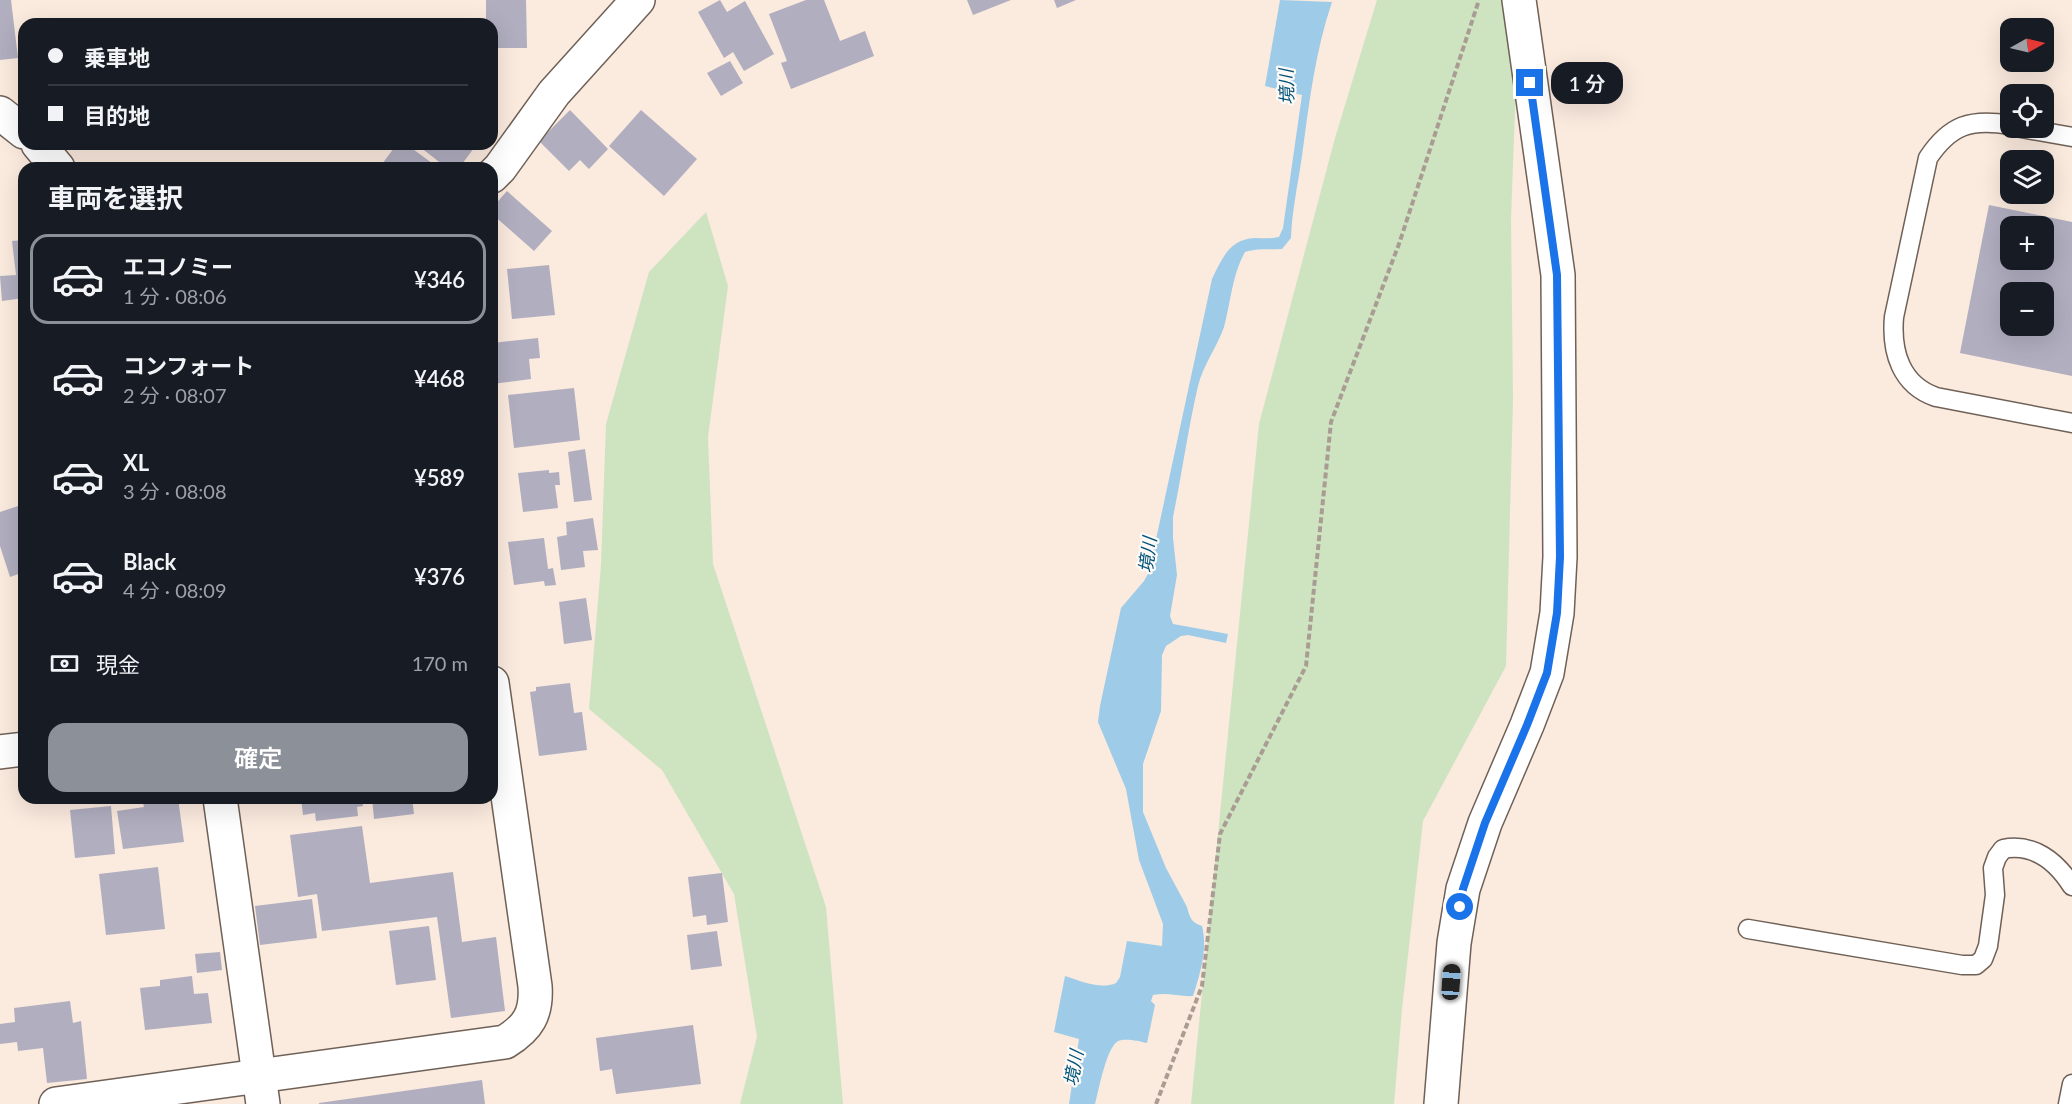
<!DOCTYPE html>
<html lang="ja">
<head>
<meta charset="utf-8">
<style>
	body { margin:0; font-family:Lato,"Noto Sans JP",sans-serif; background:#242831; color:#f1f3f6; height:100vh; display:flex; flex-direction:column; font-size:22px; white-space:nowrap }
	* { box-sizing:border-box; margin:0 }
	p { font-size:20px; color:#9ea1a6 }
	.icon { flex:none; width:33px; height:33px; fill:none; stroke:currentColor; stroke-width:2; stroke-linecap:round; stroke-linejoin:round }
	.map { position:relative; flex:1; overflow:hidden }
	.side { position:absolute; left:18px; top:162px; width:480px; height:642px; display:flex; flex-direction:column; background:#171b24; border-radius:18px; box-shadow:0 6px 24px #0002 }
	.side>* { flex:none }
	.hud { position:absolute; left:18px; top:18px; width:480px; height:132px; border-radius:18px; box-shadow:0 6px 24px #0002; display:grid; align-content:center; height:132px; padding:0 30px; background:#171b24 }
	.needle { width:39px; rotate:82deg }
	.fabs { position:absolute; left:2000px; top:18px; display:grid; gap:12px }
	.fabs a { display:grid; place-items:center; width:54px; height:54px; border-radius:12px; background:#171b24; box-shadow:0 6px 24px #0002; font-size:30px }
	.end { position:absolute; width:27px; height:27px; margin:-14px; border:8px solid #1a73e8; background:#fff; box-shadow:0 0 0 3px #fff }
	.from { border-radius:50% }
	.bubble { position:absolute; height:42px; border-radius:18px; background:#171b24; box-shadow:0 6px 24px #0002; font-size:20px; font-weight:600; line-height:42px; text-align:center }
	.car { position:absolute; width:18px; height:36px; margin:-18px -9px; border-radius:8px; box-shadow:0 0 4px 2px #0007; background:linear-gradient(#222 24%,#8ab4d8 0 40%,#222 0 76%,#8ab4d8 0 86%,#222 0) }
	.hud b { display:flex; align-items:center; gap:21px; height:57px; font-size:22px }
	.hud b+b { border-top:2px solid #363941 }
	.hud i { width:15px; height:15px; background:#f1f3f6 }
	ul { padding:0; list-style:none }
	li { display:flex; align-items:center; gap:18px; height:90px; margin:0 12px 9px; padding:0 18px; border:3px solid transparent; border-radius:18px }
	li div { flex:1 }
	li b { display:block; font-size:22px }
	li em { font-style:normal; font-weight:600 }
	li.active { border-color:#8c9099 }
	li>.icon { width:54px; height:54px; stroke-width:1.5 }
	h2 { padding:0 30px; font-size:27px; line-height:72px }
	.pay { display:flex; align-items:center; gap:15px; height:66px; padding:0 30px; font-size:22px }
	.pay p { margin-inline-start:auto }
	.cta { display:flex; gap:12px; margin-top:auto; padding:12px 30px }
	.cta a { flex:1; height:69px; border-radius:18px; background:#8c9099; color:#fff; font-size:24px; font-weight:600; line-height:69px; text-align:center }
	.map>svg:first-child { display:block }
	.green { fill:#cee3c0 }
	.water { fill:#9ecbe8 }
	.building { fill:#b0aebf; fill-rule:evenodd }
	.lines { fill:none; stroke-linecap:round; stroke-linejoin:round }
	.lane-casing { stroke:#6f6157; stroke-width:21 }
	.street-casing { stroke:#6f6157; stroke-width:36 }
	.path { stroke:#a99c93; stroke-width:4; stroke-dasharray:6 3; stroke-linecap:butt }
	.lane { stroke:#fff; stroke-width:18 }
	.street { stroke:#fff; stroke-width:33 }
	.route { stroke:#1a73e8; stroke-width:8 }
	.labels { text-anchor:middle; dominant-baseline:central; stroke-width:4.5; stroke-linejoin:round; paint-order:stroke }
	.water-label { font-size:18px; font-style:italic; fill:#005479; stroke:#fefaf8 }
</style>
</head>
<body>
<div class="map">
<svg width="2072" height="1104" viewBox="0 0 2072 1104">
	<rect width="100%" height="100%" fill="#fbeade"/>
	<!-- green -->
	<path class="green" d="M 1377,0 L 1519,0 L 1511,219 L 1513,399 L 1506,666 L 1423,821 L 1402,1009 L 1394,1104 L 1191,1104 L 1259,424 L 1335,138 Z
		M 706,212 L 728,286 L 708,437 L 713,564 L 826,907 L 843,1104 L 740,1104 L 757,1037 L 734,894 L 662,770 L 589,709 L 601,565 L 606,424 L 649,272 Z"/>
	<!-- water -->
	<path class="water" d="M 1280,0 L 1332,2 C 1315,52 1309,104 1302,156 C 1298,184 1292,210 1291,238 L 1282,249 C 1268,250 1258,248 1245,252 C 1232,275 1231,301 1224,327 C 1217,347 1203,365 1198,386 C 1188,429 1182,474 1173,517 L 1173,538 L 1177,575 L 1170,616 L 1173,624 L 1228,634 L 1226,643 L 1188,635 L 1181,636 L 1166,646 L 1162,655 L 1161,711 L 1143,764 L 1143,812 L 1166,868 L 1187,907 C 1190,918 1191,922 1202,926 C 1208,949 1200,974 1193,996 C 1180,997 1167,992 1153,995 L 1151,1001 L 1155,1005 L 1147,1043 C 1139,1041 1125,1038 1118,1041 C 1106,1048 1099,1090 1095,1104 L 1069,1104 L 1079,1039 L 1054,1032 L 1065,976 C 1081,981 1100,990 1116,983 L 1120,977 L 1127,941 L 1162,946 L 1163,924 L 1139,860 L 1126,789 L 1098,722 L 1100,706 L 1121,608 L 1144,581 L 1149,572 L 1212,279 C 1222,259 1229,239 1255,238 C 1263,238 1271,239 1279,237 L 1283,228 L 1302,95 L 1265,86 Z"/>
	<!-- building -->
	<path class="building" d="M 0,0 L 11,0 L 18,58 L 0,60 Z
		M 486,0 L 526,0 L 527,48 L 492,48 L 492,24 L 486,24 Z
		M 720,0 L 727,12 L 745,1 L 774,54 L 744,71 L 733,52 L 724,58 L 698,12 Z
		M 806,0 L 824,0 L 840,41 L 865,31 L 874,56 L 791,89 L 781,63 L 787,61 L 769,14 Z
		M 967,0 L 1011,0 L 973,15 Z
		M 1054,0 L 1076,0 L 1057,8 Z
		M 730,61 L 743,83 L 721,96 L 707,73 Z
		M 570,110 L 608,149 L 589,169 L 580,160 L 569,171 L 539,141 Z
		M 641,110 L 697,159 L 664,196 L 609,146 Z
		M 207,144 L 261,144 L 261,147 L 207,146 Z
		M 397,144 L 406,144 L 436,166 L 379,168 Z
		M 422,144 L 477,144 L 459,168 L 447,168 L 420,147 Z
		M 507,191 L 552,231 L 534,251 L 492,214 L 492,208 Z
		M 1989,205 L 2072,222 L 2072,376 L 1960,353 ZM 2010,226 L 2043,226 L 2043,260 L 2010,260 ZM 2010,292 L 2043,292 L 2043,326 L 2010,326 Z
		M 24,240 L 24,298 L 2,301 L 0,276 L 16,275 L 12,241 Z
		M 549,265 L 555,315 L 512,319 L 507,269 Z
		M 24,326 L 24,358 L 23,358 L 19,327 Z
		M 538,338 L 540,358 L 529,359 L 531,379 L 492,384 L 492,343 Z
		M 574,388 L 580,440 L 514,448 L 508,395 Z
		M 585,449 L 592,500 L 574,502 L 568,452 Z
		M 549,470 L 549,473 L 559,472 L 560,485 L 555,485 L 558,508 L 523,512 L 518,473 Z
		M 24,504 L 24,572 L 10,577 L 0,546 L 0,512 Z
		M 593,518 L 598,550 L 583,551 L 585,567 L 561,570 L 557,537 L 567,535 L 566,522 Z
		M 544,538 L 548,569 L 553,568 L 556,585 L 545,586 L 544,581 L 514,585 L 508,542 Z
		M 586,598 L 592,640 L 564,644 L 559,602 Z
		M 570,683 L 574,713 L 582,712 L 587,750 L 539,756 L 530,692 L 536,691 L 536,687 Z
		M 142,798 L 178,798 L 184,842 L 123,849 L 117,811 L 144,807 Z
		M 301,798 L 362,798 L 363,806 L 357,807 L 358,816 L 316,821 L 315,813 L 303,815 Z
		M 372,798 L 412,798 L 414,814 L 374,819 Z
		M 111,806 L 115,854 L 75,858 L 70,810 Z
		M 362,826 L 370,883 L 453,872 L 462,942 L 496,937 L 505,1011 L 451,1018 L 437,917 L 322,931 L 317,894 L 298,897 L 290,835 Z
		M 158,867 L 165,929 L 106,935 L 99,874 Z
		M 722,873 L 728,922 L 707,925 L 706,915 L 693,917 L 688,877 Z
		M 312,899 L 317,938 L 260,945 L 255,906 Z
		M 429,926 L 436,980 L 396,985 L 389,931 Z
		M 717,931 L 722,966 L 691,970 L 687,935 Z
		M 220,952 L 222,970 L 197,973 L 195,954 Z
		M 192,976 L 194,994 L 208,993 L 212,1023 L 145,1030 L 140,988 L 160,986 L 160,980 Z
		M 70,1001 L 73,1023 L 81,1021 L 87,1079 L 47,1083 L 43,1048 L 18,1051 L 17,1042 L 0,1044 L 0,1024 L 15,1022 L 14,1008 Z
		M 693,1025 L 701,1084 L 616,1094 L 612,1069 L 600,1071 L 596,1038 Z
		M 482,1080 L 485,1104 L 319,1104 L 319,1103 Z"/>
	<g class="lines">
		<defs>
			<path id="lane" d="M 2010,125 C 1971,118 1950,125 1928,158 L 1894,317 C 1891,352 1901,385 1936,397 L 2072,423
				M 2021,128 L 2072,137
				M 1748,929 L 1962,965 L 1976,965 L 1983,959 L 1988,946 L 1995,895 L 1993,868 L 1997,857 L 2003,849 C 2033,843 2056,861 2072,886
				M 2068,1104 L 2072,1084"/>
			<path id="street" d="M 0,113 L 24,132
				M 38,144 L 58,168
				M 492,176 L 500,168 L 554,93 L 638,0
				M 0,752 L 24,749
				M 220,798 L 263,1104
				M 56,1104 L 505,1042 C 528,1028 537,1014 535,986 L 492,683
				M 1441,1104 L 1454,943 L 1463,889 L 1485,823 L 1527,725 L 1547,673 L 1557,613 L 1560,557 L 1558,275 L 1519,0"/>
		</defs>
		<!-- lane casing -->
		<use href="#lane" class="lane-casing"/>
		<!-- street casing -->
		<use href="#street" class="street-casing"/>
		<!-- path -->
		<path class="path" d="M 1156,1104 L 1202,986 L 1220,834 L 1306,666 L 1331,422 L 1399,244 L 1479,0"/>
		<!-- lane -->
		<use href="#lane" class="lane"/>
		<!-- street -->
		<use href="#street" class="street"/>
	</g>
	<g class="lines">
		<!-- route -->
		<path class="route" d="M 1460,907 L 1463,889 L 1485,823 L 1527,725 L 1547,673 L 1557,613 L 1560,557 L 1557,275 L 1530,83"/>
	</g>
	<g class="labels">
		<!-- water labels -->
		<g class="water-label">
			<text transform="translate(1286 87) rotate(-92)">境川</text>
			<text transform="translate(1147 555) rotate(-83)">境川</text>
			<text transform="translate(1073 1068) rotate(-79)">境川</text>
		</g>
	</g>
</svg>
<div class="fabs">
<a><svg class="needle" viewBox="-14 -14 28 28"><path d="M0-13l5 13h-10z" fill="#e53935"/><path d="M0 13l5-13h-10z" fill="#9ea1a6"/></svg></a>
<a><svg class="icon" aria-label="locate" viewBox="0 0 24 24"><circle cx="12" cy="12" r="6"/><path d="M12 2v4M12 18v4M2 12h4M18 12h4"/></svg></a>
<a><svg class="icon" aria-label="layers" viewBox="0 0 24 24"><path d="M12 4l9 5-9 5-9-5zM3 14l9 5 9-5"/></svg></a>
<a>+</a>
<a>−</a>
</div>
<i class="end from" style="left:1460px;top:907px"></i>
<i class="end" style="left:1530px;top:83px"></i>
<div class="bubble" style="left:1551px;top:62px;width:72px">1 分</div>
<i class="car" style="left:1451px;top:982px;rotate:4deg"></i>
<div class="hud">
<b><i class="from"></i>乗車地</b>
<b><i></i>目的地</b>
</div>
<section class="side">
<h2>車両を選択</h2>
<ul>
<li class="active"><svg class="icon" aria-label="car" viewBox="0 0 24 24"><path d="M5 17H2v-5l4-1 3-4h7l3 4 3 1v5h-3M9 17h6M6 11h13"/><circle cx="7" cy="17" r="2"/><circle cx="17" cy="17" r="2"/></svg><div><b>エコノミー</b><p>1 分 · 08:06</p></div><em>¥346</em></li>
<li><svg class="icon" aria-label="car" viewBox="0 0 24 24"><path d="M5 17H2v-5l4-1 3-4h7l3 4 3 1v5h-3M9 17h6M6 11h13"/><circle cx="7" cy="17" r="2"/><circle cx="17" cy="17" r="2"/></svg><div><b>コンフォート</b><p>2 分 · 08:07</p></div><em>¥468</em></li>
<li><svg class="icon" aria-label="car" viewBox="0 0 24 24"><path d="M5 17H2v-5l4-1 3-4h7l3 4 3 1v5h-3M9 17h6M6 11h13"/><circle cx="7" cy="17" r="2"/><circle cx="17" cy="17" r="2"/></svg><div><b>XL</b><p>3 分 · 08:08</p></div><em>¥589</em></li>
<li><svg class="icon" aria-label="car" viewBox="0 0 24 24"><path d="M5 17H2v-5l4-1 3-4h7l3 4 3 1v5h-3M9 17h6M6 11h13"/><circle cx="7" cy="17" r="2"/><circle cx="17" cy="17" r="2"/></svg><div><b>Black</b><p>4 分 · 08:09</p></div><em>¥376</em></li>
</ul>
<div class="pay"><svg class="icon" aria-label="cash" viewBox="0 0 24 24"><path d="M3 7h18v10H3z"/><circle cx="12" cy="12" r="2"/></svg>現金<p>170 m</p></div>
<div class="cta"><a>確定</a></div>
</section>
</div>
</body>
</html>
